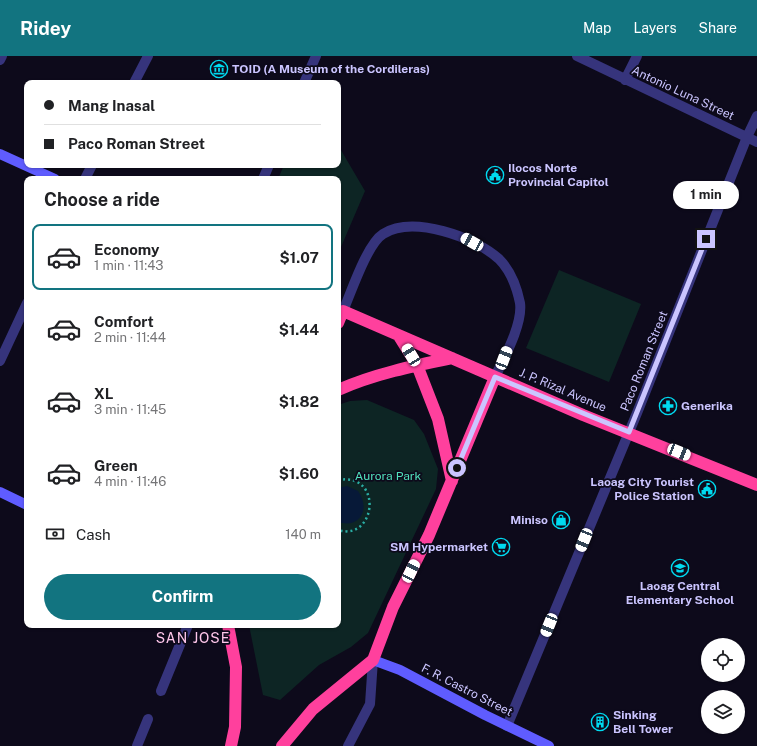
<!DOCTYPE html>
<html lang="en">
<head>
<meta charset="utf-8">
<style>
	body { margin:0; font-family:"Public Sans",sans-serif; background:#f6f6f6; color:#202124; height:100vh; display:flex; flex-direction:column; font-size:15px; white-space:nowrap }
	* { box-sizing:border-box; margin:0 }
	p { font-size:13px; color:#757577 }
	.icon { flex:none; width:22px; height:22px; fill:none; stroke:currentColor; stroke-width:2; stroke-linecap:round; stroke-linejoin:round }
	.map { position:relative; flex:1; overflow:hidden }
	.drawer { position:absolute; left:24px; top:120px; width:317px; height:452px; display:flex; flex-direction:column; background:#fff; border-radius:8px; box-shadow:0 1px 3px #0004 }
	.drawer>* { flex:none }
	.hud { position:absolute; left:24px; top:24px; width:317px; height:88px; border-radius:8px; box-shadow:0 1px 3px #0004; display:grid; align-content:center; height:88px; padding:0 20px; background:#fff }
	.tools { position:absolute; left:701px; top:582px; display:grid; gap:8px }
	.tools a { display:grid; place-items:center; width:44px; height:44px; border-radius:50%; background:#fff; box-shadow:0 1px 3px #0004; font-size:20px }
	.end { position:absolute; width:18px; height:18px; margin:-9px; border:5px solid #cbc5ff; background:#111; box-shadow:0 0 0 2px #111 }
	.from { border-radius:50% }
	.bubble { position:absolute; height:28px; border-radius:14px; background:#fff; box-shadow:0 1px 3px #0004; font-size:13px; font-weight:700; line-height:28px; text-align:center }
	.car { position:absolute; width:12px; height:24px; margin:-12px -6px; border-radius:5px; box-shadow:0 0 3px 1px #0007; background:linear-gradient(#fff 24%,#345 0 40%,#fff 0 76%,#345 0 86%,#fff 0) }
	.hud b { display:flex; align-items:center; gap:14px; height:38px; font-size:15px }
	.hud b+b { border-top:1px solid #e0e0e0 }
	.hud i { width:10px; height:10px; background:#202124 }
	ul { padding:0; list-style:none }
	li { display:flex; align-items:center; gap:12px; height:66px; margin:0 8px 6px; padding:0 12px; border:2px solid transparent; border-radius:8px }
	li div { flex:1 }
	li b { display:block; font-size:15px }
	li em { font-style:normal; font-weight:700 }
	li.selected { border-color:#127480 }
	li>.icon { width:36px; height:36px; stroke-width:1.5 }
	h2 { padding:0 20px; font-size:18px; line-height:48px }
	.pay { display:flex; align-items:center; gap:10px; height:44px; padding:0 20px; font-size:15px }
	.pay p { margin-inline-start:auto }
	.primary-button { display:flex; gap:8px; margin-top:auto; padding:8px 20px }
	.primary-button a { flex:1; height:46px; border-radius:24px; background:#127480; color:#fff; font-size:16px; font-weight:700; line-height:46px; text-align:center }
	header { display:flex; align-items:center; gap:24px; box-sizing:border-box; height:56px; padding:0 20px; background:#127480; color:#fff }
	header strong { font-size:19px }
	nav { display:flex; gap:22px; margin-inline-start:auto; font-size:14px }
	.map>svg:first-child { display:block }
	.green { fill:#0d2524 }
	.water { fill:#071938 }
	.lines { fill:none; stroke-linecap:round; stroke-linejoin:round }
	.path { stroke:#2aaea5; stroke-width:2.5; stroke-dasharray:2 3; stroke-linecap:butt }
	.lane { stroke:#36347c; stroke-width:10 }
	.street { stroke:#36347c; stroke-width:10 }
	.secondary { stroke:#5f5cff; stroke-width:10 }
	.highway { stroke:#ff409d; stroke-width:12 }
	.route { stroke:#cbc5ff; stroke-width:5 }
	.labels { text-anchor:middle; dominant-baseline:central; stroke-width:3.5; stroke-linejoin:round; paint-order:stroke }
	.poi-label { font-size:12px; font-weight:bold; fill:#cbc5ff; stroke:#0d0a1b; text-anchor:start }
	.street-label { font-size:12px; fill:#cbc5ff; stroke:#0d0a1b }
	.park-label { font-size:12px; fill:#50e0bb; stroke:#0d0a1b }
	.quarter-label { font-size:14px; letter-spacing:1px; fill:#ffc7eb; stroke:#0d0a1b }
</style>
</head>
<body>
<header>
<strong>Ridey</strong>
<nav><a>Map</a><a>Layers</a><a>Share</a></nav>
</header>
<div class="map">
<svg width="757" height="690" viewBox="0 0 757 690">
	<rect width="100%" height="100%" fill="#0d0a1b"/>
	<!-- green -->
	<path class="green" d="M 338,89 L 365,135 L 338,198 L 338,123 L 278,123 L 284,109 L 338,109 Z
		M 559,214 L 641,248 L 609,326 L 526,292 Z
		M 367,344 L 414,364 L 424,378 L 438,413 L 436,433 L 368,577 L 351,591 L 319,609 L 280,644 L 263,639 L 249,569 L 338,569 L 338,349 L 350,345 Z"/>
	<!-- water -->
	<path class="water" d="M 347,430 L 358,435 C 371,453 360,473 338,466 L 338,432 Z"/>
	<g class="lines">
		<!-- path -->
		<path class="path" d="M 338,424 C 384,416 376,486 338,474"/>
		<!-- lane -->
		<path class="lane" d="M 343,255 C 351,237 367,188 383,178 C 413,159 475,181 499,203 C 510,214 517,232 520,247 C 523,268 504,302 495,321
			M 161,635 L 188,569
			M 137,690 L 148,663"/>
		<!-- street -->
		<path class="street" d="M 577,0 L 757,86
			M 0,4 L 2,0
			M 625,24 L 637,0
			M 134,27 L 148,0
			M 304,27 L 316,0
			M 85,123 L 92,109
			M 263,123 L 269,109
			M 0,305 L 27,247
			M 507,670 L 637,357 L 747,81 L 757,60
			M 348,690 L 370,648 L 373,604"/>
		<!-- secondary -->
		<path class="secondary" d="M 0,98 L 55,123
			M 0,436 L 27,449
			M 373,604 L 400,614 L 485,659 L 549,690"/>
		<!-- highway -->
		<path class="highway" d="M 338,267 L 343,255 L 583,359 L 757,429
			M 399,280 L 417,309 L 438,363 L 452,425
			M 338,334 C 374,318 413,310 452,302
			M 228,569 L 236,611 L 235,671 L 231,690
			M 282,690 L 313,653 L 373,604 L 393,551 L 429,479 L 495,321"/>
	</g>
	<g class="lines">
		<!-- route -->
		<path class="route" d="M 457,412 L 495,321 L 629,376 L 706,183"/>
	</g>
	<!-- icons -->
	<defs>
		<symbol id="museum-ring" viewBox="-11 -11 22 22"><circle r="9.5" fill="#0d0a1b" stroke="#00daf0" stroke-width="1.5"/><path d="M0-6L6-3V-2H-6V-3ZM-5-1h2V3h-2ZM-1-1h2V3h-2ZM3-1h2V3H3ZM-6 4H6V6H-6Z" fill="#00daf0"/></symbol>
		<symbol id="civic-ring" viewBox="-11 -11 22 22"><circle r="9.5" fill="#0d0a1b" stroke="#00daf0" stroke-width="1.5"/><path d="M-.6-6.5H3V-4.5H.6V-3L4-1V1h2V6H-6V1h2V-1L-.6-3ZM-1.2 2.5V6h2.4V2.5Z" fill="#00daf0"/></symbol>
		<symbol id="pharmacy-ring" viewBox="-11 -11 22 22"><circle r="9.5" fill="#0d0a1b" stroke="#00daf0" stroke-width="1.5"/><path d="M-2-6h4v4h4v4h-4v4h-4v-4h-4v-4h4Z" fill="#00daf0"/></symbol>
		<symbol id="shop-ring" viewBox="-11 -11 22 22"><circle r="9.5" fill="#0d0a1b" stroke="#00daf0" stroke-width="1.5"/><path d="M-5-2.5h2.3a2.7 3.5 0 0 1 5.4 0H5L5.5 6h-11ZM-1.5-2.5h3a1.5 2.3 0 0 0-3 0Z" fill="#00daf0"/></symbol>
		<symbol id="supermarket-ring" viewBox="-11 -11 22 22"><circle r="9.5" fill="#0d0a1b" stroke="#00daf0" stroke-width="1.5"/><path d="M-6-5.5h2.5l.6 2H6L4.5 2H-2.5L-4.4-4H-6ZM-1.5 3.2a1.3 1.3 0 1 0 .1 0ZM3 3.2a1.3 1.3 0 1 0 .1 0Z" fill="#00daf0"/></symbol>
		<symbol id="school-ring" viewBox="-11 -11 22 22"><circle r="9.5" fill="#0d0a1b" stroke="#00daf0" stroke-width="1.5"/><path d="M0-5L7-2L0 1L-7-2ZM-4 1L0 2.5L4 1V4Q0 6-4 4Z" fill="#00daf0"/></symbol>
		<symbol id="building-ring" viewBox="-11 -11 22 22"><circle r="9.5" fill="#0d0a1b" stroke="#00daf0" stroke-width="1.5"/><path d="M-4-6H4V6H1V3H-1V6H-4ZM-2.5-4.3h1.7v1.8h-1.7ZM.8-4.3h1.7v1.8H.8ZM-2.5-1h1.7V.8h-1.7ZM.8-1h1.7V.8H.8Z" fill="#00daf0"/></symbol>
	</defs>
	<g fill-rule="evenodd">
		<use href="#museum-ring" x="209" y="3" width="20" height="20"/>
		<use href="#civic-ring" x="485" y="109" width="20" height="20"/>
		<use href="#pharmacy-ring" x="658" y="340" width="20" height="20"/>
		<use href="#civic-ring" x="697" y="423" width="20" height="20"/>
		<use href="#shop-ring" x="551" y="454" width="20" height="20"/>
		<use href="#supermarket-ring" x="491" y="481" width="20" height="20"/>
		<use href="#school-ring" x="670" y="502" width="20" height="20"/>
		<use href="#building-ring" x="590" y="656" width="20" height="20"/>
	</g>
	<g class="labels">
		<!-- poi labels -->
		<g class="poi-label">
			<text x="232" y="13">TOID (A Museum of the Cordileras)</text>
			<text x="508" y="112">Ilocos Norte<tspan x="508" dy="14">Provincial Capitol</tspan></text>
			<text x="681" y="350">Generika</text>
			<text x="694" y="426" text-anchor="end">Laoag City Tourist<tspan x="694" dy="14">Police Station</tspan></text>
			<text x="548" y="464" text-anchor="end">Miniso</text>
			<text x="488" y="491" text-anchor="end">SM Hypermarket</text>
			<text x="680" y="530" text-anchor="middle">Laoag Central<tspan x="680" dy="14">Elementary School</tspan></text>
			<text x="613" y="659">Sinking<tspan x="613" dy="14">Bell Tower</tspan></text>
		</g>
		<!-- street labels -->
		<g class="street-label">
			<text transform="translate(683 37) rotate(25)">Antonio Luna Street</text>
			<text transform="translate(644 305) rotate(-68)">Paco Roman Street</text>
			<text transform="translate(563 334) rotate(23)">J. P. Rizal Avenue</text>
			<text transform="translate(467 634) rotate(27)">F. R. Castro Street</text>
		</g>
		<!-- park labels -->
		<g class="park-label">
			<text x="388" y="420">Aurora Park</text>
		</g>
		<!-- quarter labels -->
		<g class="quarter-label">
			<text x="193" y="582">SAN JOSE</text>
		</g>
	</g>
</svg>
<div class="tools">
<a><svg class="icon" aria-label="locate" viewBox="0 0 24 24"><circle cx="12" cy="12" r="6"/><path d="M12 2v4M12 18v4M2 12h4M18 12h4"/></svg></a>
<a><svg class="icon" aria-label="layers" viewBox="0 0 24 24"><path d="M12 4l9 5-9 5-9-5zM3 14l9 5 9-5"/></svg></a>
</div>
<i class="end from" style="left:457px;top:412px"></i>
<i class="end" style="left:706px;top:183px"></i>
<div class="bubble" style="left:673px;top:125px;width:66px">1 min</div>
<i class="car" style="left:472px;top:186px;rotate:299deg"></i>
<i class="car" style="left:411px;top:299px;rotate:329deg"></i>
<i class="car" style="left:504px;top:302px;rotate:21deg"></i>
<i class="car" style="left:679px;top:396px;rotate:112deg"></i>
<i class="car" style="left:584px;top:484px;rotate:202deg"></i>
<i class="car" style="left:411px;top:515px;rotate:26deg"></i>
<i class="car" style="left:549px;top:569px;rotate:202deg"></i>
<div class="hud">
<b><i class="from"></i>Mang Inasal</b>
<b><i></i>Paco Roman Street</b>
</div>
<section class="drawer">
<h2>Choose a ride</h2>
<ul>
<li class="selected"><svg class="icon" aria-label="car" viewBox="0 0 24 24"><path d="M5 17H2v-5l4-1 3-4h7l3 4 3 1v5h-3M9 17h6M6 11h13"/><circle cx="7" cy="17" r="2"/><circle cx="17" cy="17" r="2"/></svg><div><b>Economy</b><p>1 min · 11:43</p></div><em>$1.07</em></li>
<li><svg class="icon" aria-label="car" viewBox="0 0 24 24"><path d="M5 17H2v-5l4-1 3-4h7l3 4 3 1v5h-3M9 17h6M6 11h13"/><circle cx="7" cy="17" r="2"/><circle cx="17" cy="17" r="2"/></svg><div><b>Comfort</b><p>2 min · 11:44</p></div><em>$1.44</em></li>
<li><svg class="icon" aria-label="car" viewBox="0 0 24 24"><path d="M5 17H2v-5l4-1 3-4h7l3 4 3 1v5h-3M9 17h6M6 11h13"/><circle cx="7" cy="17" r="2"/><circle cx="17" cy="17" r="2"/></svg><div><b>XL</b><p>3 min · 11:45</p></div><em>$1.82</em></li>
<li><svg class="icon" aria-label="car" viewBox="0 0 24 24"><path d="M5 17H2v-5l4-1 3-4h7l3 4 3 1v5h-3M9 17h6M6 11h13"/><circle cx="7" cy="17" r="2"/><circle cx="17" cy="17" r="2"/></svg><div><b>Green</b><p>4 min · 11:46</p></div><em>$1.60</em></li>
</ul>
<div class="pay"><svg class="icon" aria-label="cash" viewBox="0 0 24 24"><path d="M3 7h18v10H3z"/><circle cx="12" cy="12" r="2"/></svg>Cash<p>140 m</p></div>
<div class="primary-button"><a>Confirm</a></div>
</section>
</div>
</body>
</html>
